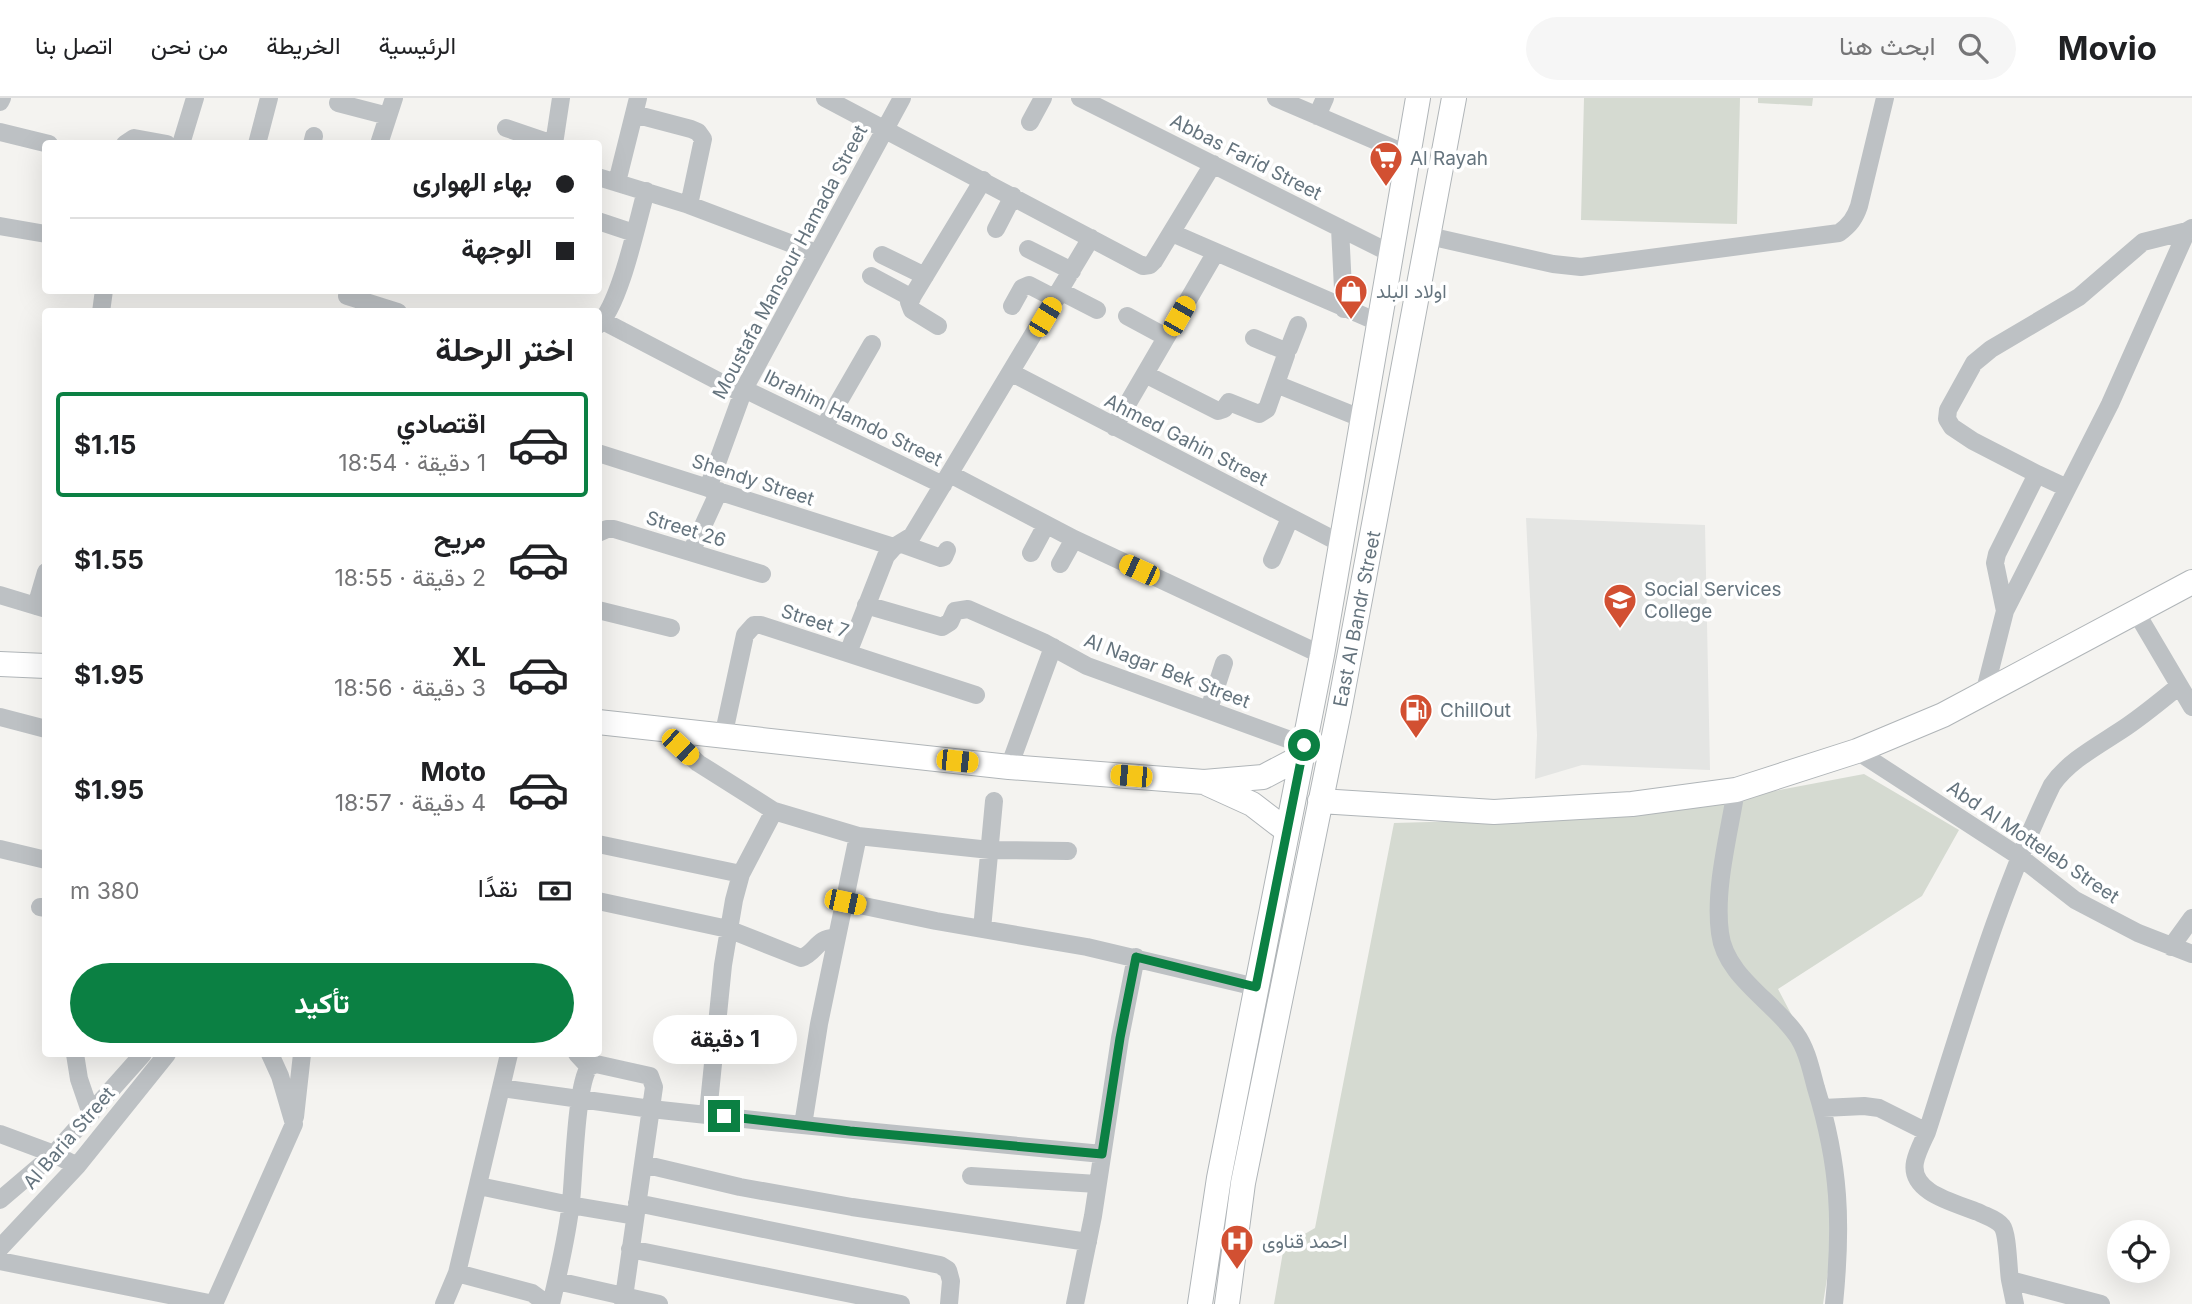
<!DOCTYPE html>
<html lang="ar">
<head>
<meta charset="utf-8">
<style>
	body { margin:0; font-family:Inter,Vazirmatn,sans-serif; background:#f6f6f6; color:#202124; direction:rtl; height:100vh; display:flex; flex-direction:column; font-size:26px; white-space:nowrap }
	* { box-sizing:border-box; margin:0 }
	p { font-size:23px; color:#757577 }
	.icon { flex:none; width:38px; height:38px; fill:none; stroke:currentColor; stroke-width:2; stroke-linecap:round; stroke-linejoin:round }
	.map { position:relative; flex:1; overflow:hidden; direction:ltr }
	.side { position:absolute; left:42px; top:210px; width:560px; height:749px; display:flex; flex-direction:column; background:#fff; border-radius:7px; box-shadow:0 7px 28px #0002; direction:rtl }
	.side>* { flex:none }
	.banner { position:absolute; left:42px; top:42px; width:560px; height:154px; border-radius:7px; box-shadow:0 7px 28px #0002; direction:rtl; display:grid; align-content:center; height:154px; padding:0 28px; background:#fff }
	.buttons { position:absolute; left:2107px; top:1122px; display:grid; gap:14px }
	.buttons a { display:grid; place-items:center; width:63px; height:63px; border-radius:50%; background:#fff; box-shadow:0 7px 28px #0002; font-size:35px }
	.end { position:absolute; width:32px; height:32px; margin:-16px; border:9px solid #0b8043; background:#fff; box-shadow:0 0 0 4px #fff }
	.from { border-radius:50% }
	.bubble { position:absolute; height:49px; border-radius:24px; background:#fff; box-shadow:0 7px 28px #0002; font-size:23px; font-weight:700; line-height:49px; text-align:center; direction:rtl }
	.car { position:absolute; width:21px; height:42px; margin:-21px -10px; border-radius:9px; box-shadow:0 0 5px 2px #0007; background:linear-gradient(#f5c518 24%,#345 0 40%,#f5c518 0 76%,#345 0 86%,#f5c518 0) }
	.banner b { display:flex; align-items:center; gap:24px; height:66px; font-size:26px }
	.banner b+b { border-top:2px solid #e0e0e0 }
	.banner i { width:18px; height:18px; background:#202124 }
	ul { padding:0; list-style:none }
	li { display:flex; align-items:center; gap:21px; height:105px; margin:0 14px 10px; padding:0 14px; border:4px solid transparent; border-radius:7px }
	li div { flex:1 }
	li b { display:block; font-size:26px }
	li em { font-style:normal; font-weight:700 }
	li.selected { border-color:#0b8043 }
	li>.icon { width:63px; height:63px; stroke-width:1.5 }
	h2 { padding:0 28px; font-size:32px; line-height:84px }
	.pay { display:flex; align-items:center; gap:18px; height:77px; padding:0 28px; font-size:26px }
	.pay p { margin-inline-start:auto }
	.action { display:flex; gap:14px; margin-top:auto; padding:14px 28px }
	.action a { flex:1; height:80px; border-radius:42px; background:#0b8043; color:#fff; font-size:28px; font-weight:700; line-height:80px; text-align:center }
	header { display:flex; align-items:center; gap:42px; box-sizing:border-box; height:98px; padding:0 35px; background:#fff; border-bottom:2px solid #e0e0e0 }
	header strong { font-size:33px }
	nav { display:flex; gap:38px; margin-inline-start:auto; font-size:24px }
	.search { width:490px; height:63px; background:#f6f6f6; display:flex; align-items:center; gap:18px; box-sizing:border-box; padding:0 24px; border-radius:38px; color:#757577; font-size:26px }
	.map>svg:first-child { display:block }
	.built { fill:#e4e5e3 }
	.green { fill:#d5dad1 }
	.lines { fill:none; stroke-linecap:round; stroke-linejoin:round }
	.secondary-casing { stroke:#b0b5b8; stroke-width:26 }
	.minor { stroke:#bdc1c4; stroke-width:18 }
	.secondary { stroke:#fff; stroke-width:24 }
	.route { stroke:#0b8043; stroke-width:9 }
	.labels { text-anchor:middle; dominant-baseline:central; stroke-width:7; stroke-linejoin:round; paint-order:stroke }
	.street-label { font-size:19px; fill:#65747e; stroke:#fff }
	.poi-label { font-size:19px; fill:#65747e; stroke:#fff; text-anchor:start }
</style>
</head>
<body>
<header>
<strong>Movio</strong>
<div class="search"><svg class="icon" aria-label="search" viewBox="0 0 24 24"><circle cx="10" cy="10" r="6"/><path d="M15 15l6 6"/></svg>ابحث هنا</div>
<nav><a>الرئيسية</a><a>الخريطة</a><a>من نحن</a><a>اتصل بنا</a></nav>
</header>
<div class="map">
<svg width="2192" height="1206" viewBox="0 0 2192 1206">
	<rect width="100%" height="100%" fill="#f4f3f0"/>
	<!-- built -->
	<path class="built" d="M 1526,420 L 1705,427 L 1710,672 L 1582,667 L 1535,681 L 1537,637 Z"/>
	<!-- green -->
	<path class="green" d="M 1584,0 L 1740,0 L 1737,126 L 1581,122 Z
		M 1758,0 L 1813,0 L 1812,8 L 1758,5 Z
		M 1864,676 L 1959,732 L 1922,798 L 1778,891 L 1799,931 L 1839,1104 L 1823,1206 L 1274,1206 L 1284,1148 L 1315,1130 L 1394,725 L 1574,720 L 1748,698 Z"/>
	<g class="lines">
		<defs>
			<path id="secondary" d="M 0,566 L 46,568
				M 598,624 L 1009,669 L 1204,684 L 1263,679 L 1301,659
				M 1208,686 L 1252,706 L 1286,732
				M 1320,703 L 1494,714 L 1632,706 L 1736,692 L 1857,653 L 1943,617 L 2192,484
				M 1200,1206 L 1219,1080 L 1322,557 L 1418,0
				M 1227,1206 L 1243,1085 L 1339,613 L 1454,0"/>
		</defs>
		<!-- secondary casing -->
		<use href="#secondary" class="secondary-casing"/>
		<!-- minor -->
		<path class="minor" d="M 825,0 L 1143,168 L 1150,167 L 1154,163 L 1213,66
			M 1080,0 L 1392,156
			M 1276,0 L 1409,57
			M 0,4 L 2,0
			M 338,5 L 388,18
			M 634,16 L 691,31 L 698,34 L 703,41 L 689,107
			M 1317,18 L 1325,0
			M 1030,24 L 1043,0
			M 506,30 L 553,46
			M 0,34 L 49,46
			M 125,46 L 134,40 L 167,46
			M 181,46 L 195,0
			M 257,46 L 269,0
			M 312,46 L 314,38
			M 379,46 L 394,0
			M 554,46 L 561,0
			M 598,79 L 689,107 L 816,155
			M 617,84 L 638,0
			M 598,123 L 634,135
			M 0,128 L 46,136
			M 1340,130 L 1344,211
			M 996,131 L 1013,98
			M 1172,135 L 1380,225
			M 1429,138 L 1553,166 L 1581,169 L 1839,135 C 1850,127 1855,120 1859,108 L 1885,0
			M 1028,151 L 1072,173
			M 882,157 L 925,178
			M 871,178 L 912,200
			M 1060,193 L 1097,212
			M 347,198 L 398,214
			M 1012,208 L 1022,190 L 1029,187 L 1056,201
			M 101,214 L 104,192
			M 1127,218 L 1166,239
			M 603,223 L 741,295
			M 598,227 C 620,207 637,125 646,93
			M 938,228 L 912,212 L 909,204 L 983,82
			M 1285,254 L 1289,250 L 1298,227
			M 1012,275 L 1340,445
			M 1145,276 L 1218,313 L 1224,311 L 1229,304 L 1259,316 L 1267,311 L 1286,257 L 1283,252 L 1254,240
			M 1276,286 L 1363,321
			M 744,291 L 943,387
			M 824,329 L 872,246
			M 1114,329 L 1216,154
			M 598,355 L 894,449
			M 950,376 L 1074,441 L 1322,557
			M 2037,376 L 2067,390
			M 708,390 L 744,291 L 902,0
			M 598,435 L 607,431 L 614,431 L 762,476
			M 902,446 L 941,460 L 944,459 L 947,452
			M 691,454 L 719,393
			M 1031,455 L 1046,427
			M 1272,462 L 1290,420
			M 1060,466 L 1074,441
			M 0,497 L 46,511
			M 866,507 L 942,529 L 950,524 L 955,513 L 968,511 L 1043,544 L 1087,568 L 1304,647
			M 36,508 L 46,474
			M 598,512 L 671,530
			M 2005,513 L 1995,465 L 1997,456 L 2037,376 L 1973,343 L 1952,329 L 1947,321 L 1948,312 L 1974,265 L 1991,251 L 2079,199 L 2143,144 L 2187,133
			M 2136,514 L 2192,609
			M 848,555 L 886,458 L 894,449 L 912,438 L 1091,140
			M 1984,596 L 2005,513 L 2110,306 L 2187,133 L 2192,130
			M 1209,611 L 1224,565
			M 0,619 L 46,631
			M 662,632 L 698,665 L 774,713 L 858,738 L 990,752 L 1068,753
			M 723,639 L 745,537 L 754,527 L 761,527 L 976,597
			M 1857,653 L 2020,759 L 2075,802 L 2138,835 L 2192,856
			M 1009,669 L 1053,549
			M 1736,692 C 1729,736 1714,791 1720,835 C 1725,878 1773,903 1796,936 C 1807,951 1811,972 1816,990 C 1840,1068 1842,1126 1834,1206
			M 598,746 L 741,776
			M 0,751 L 46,762
			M 598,803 L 728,831 L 801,860 C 816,855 817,839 835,840
			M 845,804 L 936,823 L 1087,849 L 1256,889
			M 40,809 L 46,810
			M 982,831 L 994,703
			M 2171,849 L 2192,820
			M 75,956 L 79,981 L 91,1016
			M 577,956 L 589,969
			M 589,969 L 596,966 L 650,978 L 654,989 L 623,1206
			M 501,990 L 651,1011 L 782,1025 L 1102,1056
			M 1823,1010 L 1864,1008 L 1879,1010 L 1927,1034 C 1923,1043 1917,1054 1915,1064 C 1909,1095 1956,1105 1978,1114 C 1985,1118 1997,1121 2002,1128 C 2008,1136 2008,1170 2010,1182
			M 708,1015 L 723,867 L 734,802 L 741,776 L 774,713
			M 295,1019 L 302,956
			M 803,1027 L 819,926 L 858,738
			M 1927,1034 C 1965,916 1998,798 2052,687 C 2069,662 2101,646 2126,629 C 2145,616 2162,602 2179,588
			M 0,1036 L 54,1056 L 77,1068
			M 643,1066 L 740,1089 L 852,1109 L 1088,1144
			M 971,1078 L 1097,1086
			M 479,1088 L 570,1107 L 635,1118
			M 0,1102 L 54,1056 L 143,956
			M 637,1105 L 940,1167 L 948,1172 L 951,1183 L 949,1206
			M 0,1150 L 77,1068 L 167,956
			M 630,1151 L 901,1206
			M 0,1163 L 214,1206
			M 457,1175 L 532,1195 L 547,1206
			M 557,1183 L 659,1206
			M 214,1206 L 294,1026 L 280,978 L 270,956
			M 444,1206 L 457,1175 L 509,956
			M 551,1206 C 559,1173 567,1138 571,1104 C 574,1075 576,988 589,969
			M 1075,1206 L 1093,1118 L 1120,940 L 1136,859
			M 2015,1206 L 2010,1182 L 2101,1206"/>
		<!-- secondary -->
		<use href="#secondary" class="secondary"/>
	</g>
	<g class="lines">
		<!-- route -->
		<path class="route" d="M 724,1018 L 850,1033 L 1102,1056 L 1120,940 L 1136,859 L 1256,889 L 1304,647"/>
	</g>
	<!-- icons -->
	<defs>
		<symbol id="supermarket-pin" viewBox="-11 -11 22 30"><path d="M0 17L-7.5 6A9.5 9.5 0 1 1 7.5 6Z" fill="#d25032" stroke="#fff"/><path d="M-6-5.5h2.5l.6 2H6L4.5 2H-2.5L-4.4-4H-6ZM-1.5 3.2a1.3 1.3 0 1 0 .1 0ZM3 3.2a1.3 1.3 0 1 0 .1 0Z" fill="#fff"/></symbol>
		<symbol id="shop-pin" viewBox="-11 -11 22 30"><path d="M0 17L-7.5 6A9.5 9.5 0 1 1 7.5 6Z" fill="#d25032" stroke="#fff"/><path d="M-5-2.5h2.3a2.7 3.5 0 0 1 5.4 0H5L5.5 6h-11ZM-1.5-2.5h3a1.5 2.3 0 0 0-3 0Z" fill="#fff"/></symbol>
		<symbol id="university-pin" viewBox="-11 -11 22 30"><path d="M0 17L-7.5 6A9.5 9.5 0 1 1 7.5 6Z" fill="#d25032" stroke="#fff"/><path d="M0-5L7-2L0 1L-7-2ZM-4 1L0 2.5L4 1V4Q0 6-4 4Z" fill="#fff"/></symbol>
		<symbol id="fuel-pin" viewBox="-11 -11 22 30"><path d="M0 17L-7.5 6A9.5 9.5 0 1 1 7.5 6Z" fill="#d25032" stroke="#fff"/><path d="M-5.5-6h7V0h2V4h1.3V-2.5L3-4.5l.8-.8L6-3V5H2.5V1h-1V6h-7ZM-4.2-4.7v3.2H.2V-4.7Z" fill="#fff"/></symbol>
		<symbol id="hospital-pin" viewBox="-11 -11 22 30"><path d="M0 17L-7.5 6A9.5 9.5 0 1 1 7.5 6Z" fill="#d25032" stroke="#fff"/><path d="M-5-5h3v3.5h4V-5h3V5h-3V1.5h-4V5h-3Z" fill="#fff"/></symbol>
	</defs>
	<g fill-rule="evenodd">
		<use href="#supermarket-pin" x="1367" y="41" width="38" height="52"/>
		<use href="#shop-pin" x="1332" y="174" width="38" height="52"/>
		<use href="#university-pin" x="1601" y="483" width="38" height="52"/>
		<use href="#fuel-pin" x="1397" y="593" width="38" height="52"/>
		<use href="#hospital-pin" x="1218" y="1124" width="38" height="52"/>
	</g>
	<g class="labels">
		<!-- street labels -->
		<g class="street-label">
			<text transform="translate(1246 59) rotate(27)">Abbas Farid Street</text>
			<text transform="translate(790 164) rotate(-62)">Moustafa Mansour Hamada Street</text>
			<text transform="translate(853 320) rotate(26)">Ibrahim Hamdo Street</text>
			<text transform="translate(1186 342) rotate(27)">Ahmed Gahin Street</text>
			<text transform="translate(753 382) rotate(18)">Shendy Street</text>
			<text transform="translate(686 431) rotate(17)">Street 26</text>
			<text transform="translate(1357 521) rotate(-79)">East Al Bandr Street</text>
			<text transform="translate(815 523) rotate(18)">Street 7</text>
			<text transform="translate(1167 573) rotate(21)">Al Nagar Bek Street</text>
			<text transform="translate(2033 744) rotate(34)">Abd Al Motteleb Street</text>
			<text transform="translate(69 1040) rotate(-49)">Al Baria Street</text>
		</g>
		<!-- poi labels -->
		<g class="poi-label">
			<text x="1410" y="60">Al Rayah</text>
			<text x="1376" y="193">اولاد البلد</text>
			<text x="1644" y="491">Social Services<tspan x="1644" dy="22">College</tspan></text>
			<text x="1440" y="612">ChillOut</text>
			<text x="1262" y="1143">احمد قناوى</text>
		</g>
	</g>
</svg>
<div class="buttons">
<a><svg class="icon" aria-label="locate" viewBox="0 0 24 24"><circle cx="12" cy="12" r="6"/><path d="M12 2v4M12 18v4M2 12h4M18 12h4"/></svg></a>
</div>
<i class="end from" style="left:1304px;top:647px"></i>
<i class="end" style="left:724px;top:1018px"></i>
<div class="bubble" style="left:653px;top:917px;width:144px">1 دقيقة</div>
<i class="car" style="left:1179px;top:218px;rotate:30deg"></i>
<i class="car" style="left:1045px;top:219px;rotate:31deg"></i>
<i class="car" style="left:1139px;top:472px;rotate:295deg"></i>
<i class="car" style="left:680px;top:649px;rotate:133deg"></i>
<i class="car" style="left:957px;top:663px;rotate:96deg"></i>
<i class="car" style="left:1131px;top:678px;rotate:275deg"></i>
<i class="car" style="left:845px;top:804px;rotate:102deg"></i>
<div class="banner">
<b><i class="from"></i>بهاء الهوارى</b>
<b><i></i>الوجهة</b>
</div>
<section class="side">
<h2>اختر الرحلة</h2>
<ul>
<li class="selected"><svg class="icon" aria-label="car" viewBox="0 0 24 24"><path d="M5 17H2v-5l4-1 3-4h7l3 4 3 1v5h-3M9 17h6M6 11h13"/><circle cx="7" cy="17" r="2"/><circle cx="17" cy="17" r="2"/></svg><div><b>اقتصادي</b><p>1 دقيقة · 18:54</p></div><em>$1.15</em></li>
<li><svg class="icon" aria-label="car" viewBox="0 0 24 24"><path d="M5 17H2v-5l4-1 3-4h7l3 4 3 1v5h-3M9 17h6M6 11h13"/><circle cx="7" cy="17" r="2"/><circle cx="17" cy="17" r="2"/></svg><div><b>مريح</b><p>2 دقيقة · 18:55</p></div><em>$1.55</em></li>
<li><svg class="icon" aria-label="car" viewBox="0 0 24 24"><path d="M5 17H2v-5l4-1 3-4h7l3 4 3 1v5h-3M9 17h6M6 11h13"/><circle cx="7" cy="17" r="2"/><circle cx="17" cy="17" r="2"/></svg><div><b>XL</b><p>3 دقيقة · 18:56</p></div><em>$1.95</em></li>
<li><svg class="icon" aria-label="car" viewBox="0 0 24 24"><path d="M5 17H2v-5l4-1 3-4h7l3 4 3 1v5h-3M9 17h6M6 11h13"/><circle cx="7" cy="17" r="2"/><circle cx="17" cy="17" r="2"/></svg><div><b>Moto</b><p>4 دقيقة · 18:57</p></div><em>$1.95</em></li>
</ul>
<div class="pay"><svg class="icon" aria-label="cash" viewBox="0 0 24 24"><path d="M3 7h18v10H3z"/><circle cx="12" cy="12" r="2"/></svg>نقدًا<p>380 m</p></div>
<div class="action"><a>تأكيد</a></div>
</section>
</div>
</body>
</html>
